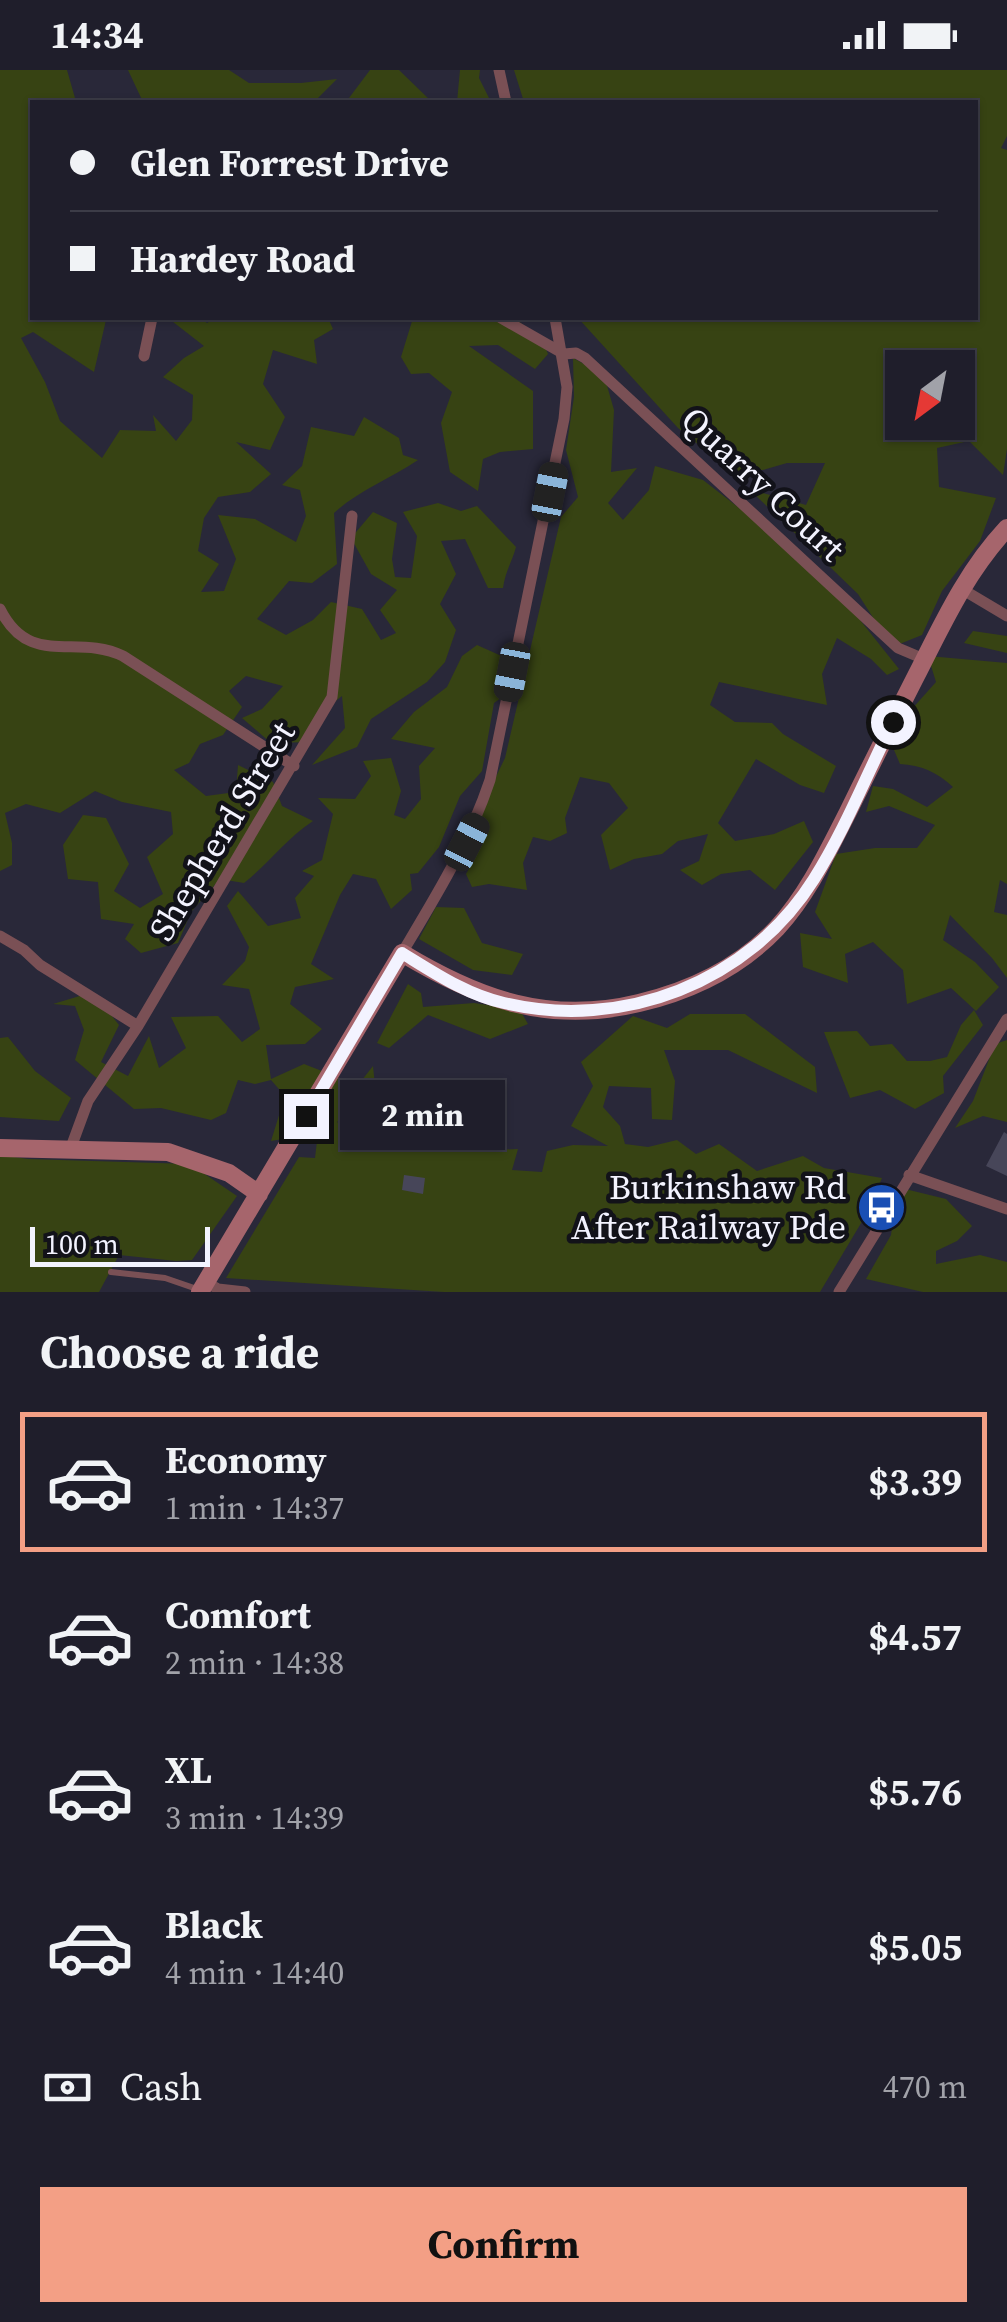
<!DOCTYPE html>
<html lang="en">
<head>
<meta charset="utf-8">
<style>
	body { margin:0; font-family:"Source Serif 4",serif; background:#272733; color:#f1f3f6; height:100vh; display:flex; flex-direction:column; font-size:38px; white-space:nowrap }
	* { box-sizing:border-box; margin:0 }
	p { font-size:32px; color:#a1a2a9 }
	.icon { flex:none; width:55px; height:55px; fill:none; stroke:currentColor; stroke-width:2; stroke-linecap:round; stroke-linejoin:round }
	.map { position:relative; height:1222px; overflow:hidden }
	.drawer { display:flex; flex-direction:column; background:#1f1e2b; flex:1 }
	.drawer>* { flex:none }
	.top-card { position:absolute; left:30px; top:30px; width:948px; height:220px; border-radius:0px; box-shadow:0 2px 8px #0004,0 0 0 2px #3c3c47; display:grid; align-content:center; height:220px; padding:0 40px; background:#1f1e2b }
	.needle { width:65px; rotate:212deg }
	.buttons { position:absolute; left:885px; top:280px; display:grid; gap:20px }
	.buttons a { display:grid; place-items:center; width:90px; height:90px; border-radius:0px; background:#1f1e2b; box-shadow:0 2px 8px #0004,0 0 0 2px #3c3c47; font-size:50px }
	.scale { position:absolute; left:30px; bottom:25px; width:180px; box-sizing:border-box; padding-left:10px; border:5px solid #f3f3ff; border-top:0; font-size:28px; line-height:35px; white-space:nowrap; color:#f3f3ff; -webkit-text-stroke:8px #121219; paint-order:stroke }
	.end { position:absolute; width:45px; height:45px; margin:-22px; border:12px solid #f3f3ff; background:#111; box-shadow:0 0 0 5px #111 }
	.from { border-radius:50% }
	.bubble { position:absolute; height:70px; border-radius:0px; background:#1f1e2b; box-shadow:0 2px 8px #0004,0 0 0 2px #3c3c47; font-size:32px; font-weight:700; line-height:70px; text-align:center }
	.car { position:absolute; width:30px; height:60px; margin:-30px -15px; border-radius:12px; box-shadow:0 0 8px 2px #0007; background:linear-gradient(#222 24%,#8ab4d8 0 40%,#222 0 76%,#8ab4d8 0 86%,#222 0) }
	.top-card b { display:flex; align-items:center; gap:35px; height:95px; font-size:38px }
	.top-card b+b { border-top:2px solid #3c3c47 }
	.top-card i { width:25px; height:25px; background:#f1f3f6 }
	ul { padding:0; list-style:none }
	li { display:flex; align-items:center; gap:30px; height:140px; margin:0 20px 15px; padding:0 20px; border:5px solid transparent; border-radius:0px }
	li div { flex:1 }
	li b { display:block; font-size:38px }
	li em { font-style:normal; font-weight:700 }
	li.on { border-color:#f39f85 }
	li>.icon { width:90px; height:90px; stroke-width:1.5 }
	h2 { padding:0 40px; font-size:45px; line-height:120px }
	.pay { display:flex; align-items:center; gap:25px; height:110px; padding:0 40px; font-size:38px }
	.pay p { margin-inline-start:auto }
	.cta { display:flex; gap:20px; margin-top:auto; padding:20px 40px }
	.cta a { flex:1; height:115px; border-radius:0px; background:#f39f85; color:#111; font-size:40px; font-weight:700; line-height:115px; text-align:center }
	.status { display:flex; justify-content:space-between; align-items:center; height:70px; padding:0 50px; background:#1f1e2b; direction:ltr }
	.status svg { height:28px; fill:currentColor }
	.map>svg:first-child { display:block }
	.green { fill:#374313; fill-rule:evenodd }
	.building { fill:#474659 }
	.lines { fill:none; stroke-linecap:round; stroke-linejoin:round }
	.lane { stroke:#7a5055; stroke-width:6 }
	.street { stroke:#7a5055; stroke-width:11 }
	.secondary { stroke:#a6656c; stroke-width:18 }
	.route { stroke:#f3f3ff; stroke-width:12 }
	.labels { text-anchor:middle; dominant-baseline:central; stroke-width:9; stroke-linejoin:round; paint-order:stroke }
	.street-label { font-size:35px; fill:#f3f3ff; stroke:#121219 }
	.poi-label { font-size:35px; fill:#f3f3ff; stroke:#121219; text-anchor:end }
</style>
</head>
<body>
<div class="status"><b>14:34</b><svg viewBox="0 0 49 12"><path d="M0 12V9h3v3zM5 12V6h3v6zM10 12V3h3v9zM15 12V0h3v12zM26 1h20v11H26zM47 4h2v5h-2z"/></svg></div>
<div class="map">
<svg width="1007" height="1222" viewBox="0 0 1007 1222">
	<rect width="100%" height="100%" fill="#292839"/>
	<!-- green -->
	<path class="green" d="M 0,0 L 67,0 L 75,28 L 74,32 L 32,32 L 32,248 L 134,248 L 106,250 L 94,302 L 33,262 L 21,268 L 45,312 L 60,351 L 102,388 L 120,360 L 156,361 L 153,345 L 176,371 L 192,350 L 193,325 L 163,307 L 184,288 L 204,276 L 168,248 L 200,248 L 207,253 L 216,248 L 328,248 L 333,259 L 314,270 L 317,294 L 273,280 L 263,314 L 285,347 L 270,380 L 236,372 L 271,404 L 250,422 L 218,427 L 204,448 L 198,481 L 219,494 L 201,522 L 224,521 L 236,489 L 218,445 L 255,449 L 296,472 L 306,446 L 300,420 L 282,415 L 302,396 L 311,357 L 354,366 L 364,347 L 399,368 L 403,385 L 418,390 C 390,409 359,420 334,443 L 337,494 L 312,513 L 289,511 L 257,549 L 286,565 L 313,550 L 331,532 L 362,539 L 381,570 L 396,563 L 380,540 L 397,520 L 371,504 L 351,468 L 373,442 L 397,453 L 392,489 L 395,507 L 411,508 L 417,466 L 403,442 L 438,433 L 461,441 L 477,436 L 516,477 C 512,492 505,502 503,518 L 488,518 L 465,469 L 441,471 L 456,504 L 440,534 L 456,560 L 445,592 L 427,612 L 371,649 L 357,677 L 312,695 L 345,658 L 342,626 L 323,641 L 310,672 L 271,673 L 242,648 L 262,639 L 283,616 L 246,606 L 229,621 L 242,637 L 223,665 L 200,674 L 189,693 L 174,700 L 206,726 L 236,722 L 238,695 L 273,712 L 282,736 L 313,751 C 286,769 269,793 244,813 L 220,809 L 191,842 L 178,873 L 141,883 L 125,869 L 134,854 L 101,849 L 98,812 L 68,809 L 63,775 L 83,745 L 106,748 L 129,794 L 114,821 L 140,838 L 163,824 L 147,787 L 173,764 L 171,742 L 122,732 L 95,721 L 60,743 L 26,734 L 5,743 L 12,773 L 12,795 L 0,801 Z
		M 128,0 L 229,0 L 249,13 L 301,13 L 337,9 L 314,32 L 143,32 Z
		M 370,0 L 399,0 L 432,32 L 346,32 Z
		M 460,0 L 480,0 L 479,8 L 491,32 L 457,32 Z
		M 514,0 L 1007,0 L 1007,66 L 1001,78 L 1007,80 L 1007,379 L 1003,405 L 969,371 L 937,378 L 939,417 L 996,428 L 980,471 L 942,521 L 922,565 L 897,575 L 888,571 L 858,524 L 749,419 L 806,435 L 825,393 L 787,393 L 738,407 L 678,358 L 578,248 L 975,248 L 975,32 L 524,32 ZM 902,298 L 958,298 L 958,352 L 902,352 Z
		M 413,248 L 515,248 L 543,272 L 548,284 L 535,299 L 498,275 L 469,276 L 533,321 L 533,379 L 500,382 L 483,389 L 478,421 L 450,402 L 441,353 L 452,322 L 429,303 L 411,304 L 401,287 Z
		M 573,288 L 604,305 L 614,340 L 611,402 L 637,398 L 608,433 L 623,450 L 649,420 L 655,396 L 703,410 L 774,465 L 856,545 L 899,599 L 887,605 L 871,589 L 837,568 L 822,604 L 827,635 L 719,612 L 710,635 L 735,652 L 772,653 L 783,664 L 836,696 L 824,723 L 800,715 L 756,689 L 718,753 L 735,771 L 774,764 L 804,751 L 813,772 L 775,820 L 750,800 L 721,804 L 702,815 L 680,800 L 699,791 L 708,764 L 678,771 L 662,784 L 634,789 L 610,800 L 601,765 L 628,738 L 609,713 L 580,707 L 565,748 L 567,763 L 550,771 L 533,767 L 523,793 L 527,820 L 489,814 L 472,817 L 466,804 L 480,778 L 470,760 L 505,688 L 561,447 L 578,427 L 566,380 L 574,327 Z
		M 973,561 L 1007,566 L 1007,583 L 964,573 Z
		M 477,575 L 506,588 L 515,618 L 494,633 L 482,701 L 460,726 L 439,777 L 418,803 L 410,804 L 412,820 L 391,839 L 376,809 L 353,804 L 340,825 L 311,894 L 334,909 L 295,917 L 290,934 L 322,959 L 305,974 L 266,975 L 271,1009 L 304,994 L 358,1015 L 373,996 L 375,1016 L 337,1052 C 376,1085 467,1081 518,1079 L 512,1100 L 542,1102 L 547,1081 L 573,1075 L 608,1076 L 571,1056 L 593,1016 L 581,992 L 633,946 L 667,958 L 690,944 L 745,944 L 815,997 L 817,1023 L 728,980 L 664,980 L 675,1011 L 672,1050 L 652,1049 L 651,1018 L 609,1016 L 603,1037 L 620,1056 L 625,1074 L 648,1077 L 677,1070 L 696,1084 L 719,1074 L 757,1101 L 803,1086 L 824,1098 L 882,1108 L 876,1122 L 879,1123 L 820,1222 L 444,1222 L 226,1208 L 299,1087 L 315,1088 L 318,1063 L 271,1071 L 285,1026 L 271,1010 L 255,1014 L 238,1010 L 226,1043 L 211,1050 L 161,1038 L 134,1039 L 75,990 L 84,960 L 75,936 L 53,934 L 93,922 L 119,955 L 101,992 L 128,1006 L 149,966 L 159,998 L 186,978 L 171,947 L 218,946 L 242,972 L 260,959 L 249,919 L 222,915 L 245,891 L 249,877 L 227,836 L 238,821 L 268,856 L 301,848 L 295,828 L 314,806 L 302,801 L 322,790 L 333,744 L 318,728 L 355,729 L 371,706 L 363,691 L 391,688 L 401,721 L 394,745 L 405,749 L 421,729 L 419,696 L 435,678 L 391,669 L 414,642 L 447,617 L 462,586 Z
		M 928,586 L 1007,593 L 1007,814 L 1000,810 L 994,842 L 1007,845 L 1007,908 L 992,888 L 950,845 L 943,870 L 975,892 L 999,917 L 976,941 L 951,918 L 907,934 L 903,900 L 873,872 L 845,884 L 848,913 L 803,897 L 800,863 L 832,869 L 815,842 L 836,784 L 875,778 L 917,778 L 935,755 L 889,736 L 866,742 L 873,716 L 893,719 L 927,737 L 953,717 C 937,702 921,695 900,694 L 891,673 L 911,640 L 936,612 Z
		M 436,837 L 464,838 L 482,873 L 523,884 L 512,905 L 473,900 L 419,869 Z
		M 408,914 L 421,923 L 423,937 L 474,933 L 520,940 L 528,954 L 490,969 L 428,945 L 389,978 L 377,973 Z
		M 974,940 L 983,955 L 943,1006 L 944,1023 L 915,1039 L 880,1020 L 850,1028 L 824,962 L 857,961 L 870,976 L 892,974 L 907,991 L 930,991 L 947,987 L 961,955 Z
		M 8,967 L 35,1001 L 71,1028 L 59,1051 L 0,1047 L 0,968 Z
		M 1007,970 L 1007,1052 L 983,1046 L 955,1058 L 973,1031 L 995,974 Z
		M 0,1085 L 28,1089 L 190,1094 L 237,1126 L 192,1190 L 176,1191 L 119,1185 L 99,1222 L 0,1222 Z
		M 901,1118 L 946,1129 L 972,1156 L 957,1171 L 936,1181 L 936,1194 L 980,1185 L 1007,1192 L 1007,1222 L 923,1222 L 866,1209 L 891,1165 L 895,1135 Z"/>
	<!-- building -->
	<path class="building" d="M 419,1022 L 423,1028 L 420,1034 L 413,1035 L 408,1029 L 411,1023 Z
		M 1004,1062 L 1007,1064 L 1007,1106 L 986,1096 Z
		M 404,1105 L 425,1108 L 423,1124 L 402,1120 Z"/>
	<g class="lines">
		<!-- lane -->
		<path class="lane" d="M 111,1202 L 165,1208 L 200,1220"/>
		<!-- street -->
		<path class="street" d="M 499,0 L 506,32
			M 501,248 L 564,284 L 576,283 L 585,288 L 898,578 L 924,589
			M 144,286 L 152,248
			M 960,518 L 1007,546
			M 0,539 C 30,599 76,563 123,586 L 294,696
			M 0,866 L 24,880 L 40,895 L 138,956
			M 402,883 C 436,826 469,773 490,710 L 564,349 L 567,317 L 555,248
			M 70,1080 L 88,1031 L 138,956 L 332,627 L 352,446
			M 909,1105 L 1007,1139
			M 206,1212 L 218,1219 L 245,1222
			M 839,1222 L 1007,949"/>
		<!-- secondary -->
		<path class="secondary" d="M 0,1078 L 168,1082 L 229,1103 L 259,1124
			M 200,1222 L 402,883 C 478,929 549,955 639,933 C 690,921 740,897 777,858 C 808,824 827,783 848,742 C 870,697 893,651 916,606 C 943,553 966,502 1007,458"/>
	</g>
	<g class="lines">
		<!-- route -->
		<path class="route" d="M 306,1046 L 402,883 C 433,902 467,925 504,933 C 622,961 749,913 814,809 C 845,760 867,704 893,652"/>
	</g>
	<!-- icons -->
	<defs>
		<symbol id="bus-disc" viewBox="-11 -11 22 22"><circle r="9.5" fill="#1a4fb4" stroke="#121219"/><path d="M-5-6H5V4H4V6H2V4H-2V6H-4V4H-5ZM-3.5-4V0h7V-4ZM-3.5 1.2v1.5H-2V1.2ZM2 1.2v1.5H3.5V1.2Z" fill="#fff"/></symbol>
	</defs>
	<g fill-rule="evenodd">
		<use href="#bus-disc" x="854" y="1110" width="55" height="55"/>
	</g>
	<g class="labels">
		<!-- street labels -->
		<g class="street-label">
			<text transform="translate(763 414) rotate(43)">Quarry Court</text>
			<text transform="translate(222 761) rotate(-59)">Shepherd Street</text>
		</g>
		<!-- poi labels -->
		<g class="poi-label">
			<text x="846" y="1117">Burkinshaw Rd<tspan x="846" dy="40">After Railway Pde</tspan></text>
		</g>
	</g>
</svg>
<div class="buttons">
<a><svg class="needle" viewBox="-14 -14 28 28"><path d="M0-13l5 13h-10z" fill="#e53935"/><path d="M0 13l5-13h-10z" fill="#a1a2a9"/></svg></a>
</div>
<div class="scale">100 m</div>
<i class="end from" style="left:893px;top:652px"></i>
<i class="end" style="left:306px;top:1046px"></i>
<div class="bubble" style="left:340px;top:1010px;width:165px">2 min</div>
<i class="car" style="left:550px;top:422px;rotate:11deg"></i>
<i class="car" style="left:512px;top:602px;rotate:191deg"></i>
<i class="car" style="left:467px;top:772px;rotate:27deg"></i>
<div class="top-card">
<b><i class="from"></i>Glen Forrest Drive</b>
<b><i></i>Hardey Road</b>
</div>
</div>
<section class="drawer">
<h2>Choose a ride</h2>
<ul>
<li class="on"><svg class="icon" aria-label="car" viewBox="0 0 24 24"><path d="M5 17H2v-5l4-1 3-4h7l3 4 3 1v5h-3M9 17h6M6 11h13"/><circle cx="7" cy="17" r="2"/><circle cx="17" cy="17" r="2"/></svg><div><b>Economy</b><p>1 min · 14:37</p></div><em>$3.39</em></li>
<li><svg class="icon" aria-label="car" viewBox="0 0 24 24"><path d="M5 17H2v-5l4-1 3-4h7l3 4 3 1v5h-3M9 17h6M6 11h13"/><circle cx="7" cy="17" r="2"/><circle cx="17" cy="17" r="2"/></svg><div><b>Comfort</b><p>2 min · 14:38</p></div><em>$4.57</em></li>
<li><svg class="icon" aria-label="car" viewBox="0 0 24 24"><path d="M5 17H2v-5l4-1 3-4h7l3 4 3 1v5h-3M9 17h6M6 11h13"/><circle cx="7" cy="17" r="2"/><circle cx="17" cy="17" r="2"/></svg><div><b>XL</b><p>3 min · 14:39</p></div><em>$5.76</em></li>
<li><svg class="icon" aria-label="car" viewBox="0 0 24 24"><path d="M5 17H2v-5l4-1 3-4h7l3 4 3 1v5h-3M9 17h6M6 11h13"/><circle cx="7" cy="17" r="2"/><circle cx="17" cy="17" r="2"/></svg><div><b>Black</b><p>4 min · 14:40</p></div><em>$5.05</em></li>
</ul>
<div class="pay"><svg class="icon" aria-label="cash" viewBox="0 0 24 24"><path d="M3 7h18v10H3z"/><circle cx="12" cy="12" r="2"/></svg>Cash<p>470 m</p></div>
<div class="cta"><a>Confirm</a></div>
</section>
</body>
</html>
